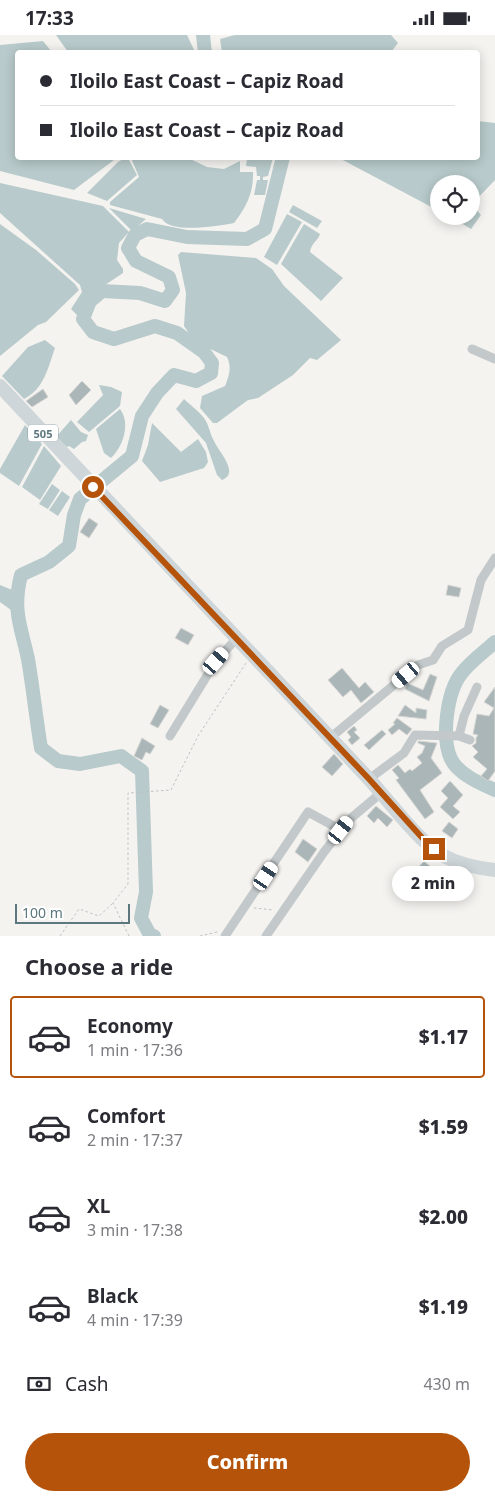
<!DOCTYPE html>
<html lang="en">
<head>
<meta charset="utf-8">
<style>
	body { margin:0; font-family:"Noto Sans",sans-serif; background:#f2f2f3; color:#2b2b33; height:100vh; display:flex; flex-direction:column; font-size:19px; white-space:nowrap }
	* { box-sizing:border-box; margin:0 }
	p { font-size:16px; color:#7c7c81 }
	.icon { flex:none; width:28px; height:28px; fill:none; stroke:currentColor; stroke-width:2; stroke-linecap:round; stroke-linejoin:round }
	.map { position:relative; height:901px; overflow:hidden }
	.panel { display:flex; flex-direction:column; background:#fff; flex:1 }
	.panel>* { flex:none }
	.hud { position:absolute; left:15px; top:15px; width:465px; height:110px; border-radius:5px; box-shadow:0 2px 12px #0003; display:grid; align-content:center; height:110px; padding:0 25px; background:#fff }
	.fabs { position:absolute; left:430px; top:140px; display:grid; gap:10px }
	.fabs a { display:grid; place-items:center; width:50px; height:50px; border-radius:50%; background:#fff; box-shadow:0 2px 12px #0003; font-size:25px }
	.scale { position:absolute; left:15px; bottom:12px; width:115px; box-sizing:border-box; padding-left:5px; border:2px solid #5c777e; border-top:0; font-size:14px; line-height:18px; white-space:nowrap; color:#5c777e; -webkit-text-stroke:4px #fff; paint-order:stroke }
	.end { position:absolute; width:22px; height:22px; margin:-11px; border:6px solid #b45309; background:#fff; box-shadow:0 0 0 2px #fff }
	.from { border-radius:50% }
	.bubble { position:absolute; height:35px; border-radius:18px; background:#fff; box-shadow:0 2px 12px #0003; font-size:16px; font-weight:800; line-height:35px; text-align:center }
	.car { position:absolute; width:15px; height:30px; margin:-15px -8px; border-radius:6px; box-shadow:0 0 4px 1px #0007; background:linear-gradient(#fff 24%,#345 0 40%,#fff 0 76%,#345 0 86%,#fff 0) }
	.hud b { display:flex; align-items:center; gap:18px; height:48px; font-size:19px }
	.hud b+b { border-top:1px solid #e1e1e2 }
	.hud i { width:12px; height:12px; background:#2b2b33 }
	ul { padding:0; list-style:none }
	li { display:flex; align-items:center; gap:15px; height:82px; margin:0 10px 8px; padding:0 15px; border:2px solid transparent; border-radius:5px }
	li div { flex:1 }
	li b { display:block; font-size:19px }
	li em { font-style:normal; font-weight:800 }
	li.current { border-color:#b45309 }
	li>.icon { width:45px; height:45px; stroke-width:1.5 }
	h2 { padding:0 25px; font-size:22px; line-height:60px }
	.pay { display:flex; align-items:center; gap:12px; height:55px; padding:0 25px; font-size:19px }
	.pay p { margin-inline-start:auto }
	.action { display:flex; gap:10px; margin-top:auto; padding:10px 25px }
	.action a { flex:1; height:58px; border-radius:30px; background:#b45309; color:#fff; font-size:20px; font-weight:800; line-height:58px; text-align:center }
	.status { display:flex; justify-content:space-between; align-items:center; height:35px; padding:0 25px; background:#fff; direction:ltr }
	.status svg { height:14px; fill:currentColor }
	.map>svg:first-child { display:block }
	.water { fill:#b8cacb }
	.lines { fill:none; stroke-linecap:round; stroke-linejoin:round }
	.river { stroke:#b8cacb; stroke-width:14 }
	.building { fill:#aab6b8; stroke:#d6d5d3 }
	.path { stroke:#bec1c2; stroke-width:1; stroke-dasharray:2.5 2.5; stroke-linecap:butt }
	.minor { stroke:#c3c9ca; stroke-width:9 }
	.primary { stroke:#ced6d9; stroke-width:14 }
	.route { stroke:#b45309; stroke-width:6 }
	.labels { text-anchor:middle; dominant-baseline:central; stroke-width:5; stroke-linejoin:round; paint-order:stroke }
	.shield { fill:#fff; stroke:#8da0a5; stroke-width:1 }
	.shield-label { font-size:11px; font-weight:bold; fill:#5c777e }
</style>
</head>
<body>
<div class="status"><b>17:33</b><svg viewBox="0 0 49 12"><path d="M0 12V9h3v3zM5 12V6h3v6zM10 12V3h3v9zM15 12V0h3v12zM26 1h20v11H26zM47 4h2v5h-2z"/></svg></div>
<div class="map">
<svg width="495" height="901" viewBox="0 0 495 901">
	<rect width="100%" height="100%" fill="#f5f3f0"/>
	<!-- water -->
	<path class="water" d="M 56,0 L 187,0 L 195,17 L 68,17 Z
		M 235,0 L 391,0 L 398,8 L 391,17 L 222,17 L 220,4 Z
		M 43,6 L 52,17 L 18,18 L 18,122 L 112,123 L 114,125 L 74,155 L 0,136 L 0,10 Z
		M 478,86 L 495,88 L 495,145 L 476,165 L 474,172 L 481,180 L 471,194 L 449,181 L 471,181 L 471,149 L 439,149 L 439,176 L 339,123 L 478,122 Z
		M 126,122 L 128,123 L 137,140 L 107,166 L 87,158 L 118,127 Z
		M 131,123 L 188,123 L 207,132 L 224,134 L 240,126 L 240,137 L 253,137 C 254,157 246,173 234,188 C 218,191 171,199 162,184 L 110,170 L 110,167 L 139,142 Z
		M 247,123 L 273,123 L 268,141 L 263,142 L 263,145 L 268,145 L 265,160 L 254,160 L 257,145 L 260,145 L 260,141 L 257,141 L 256,132 L 246,131 Z
		M 0,148 L 103,171 L 129,197 L 119,208 L 117,225 L 123,234 L 123,238 L 90,260 L 78,281 L 71,274 L 82,257 L 80,250 L 0,178 Z
		M 293,170 L 322,186 L 317,193 L 289,177 Z
		M 109,173 L 146,184 L 132,196 Z
		M 287,179 L 302,187 L 277,230 L 264,222 Z
		M 0,189 L 36,215 L 75,249 L 79,255 L 46,287 L 38,290 L 0,321 Z
		M 304,189 L 320,199 C 318,206 311,208 310,217 L 343,243 L 321,266 L 281,229 Z
		M 181,217 L 256,223 L 272,234 L 284,251 L 341,305 L 317,325 L 310,323 L 293,340 L 258,363 L 248,365 L 217,388 L 213,388 L 200,373 L 202,361 L 225,351 C 229,341 232,332 227,322 L 194,306 L 184,291 L 186,258 L 178,220 Z
		M 45,305 L 55,313 C 48,333 44,354 24,364 L 2,341 L 28,312 Z
		M 99,350 L 111,352 L 122,357 L 120,371 L 89,397 L 77,387 L 103,360 Z
		M 184,364 C 190,370 199,376 204,383 C 209,390 210,399 214,406 C 219,417 240,438 222,445 L 217,440 L 206,408 L 176,374 Z
		M 120,374 C 131,388 123,412 111,423 L 104,418 L 96,394 Z
		M 71,385 L 81,397 L 88,400 L 86,406 L 82,407 L 74,414 L 69,411 L 67,412 L 56,402 Z
		M 152,388 L 181,417 L 198,404 L 206,417 L 208,427 L 204,433 L 160,447 L 142,426 L 148,410 Z
		M 25,390 L 42,409 L 19,451 L 0,438 L 0,434 Z
		M 44,411 L 61,431 L 40,465 L 22,452 Z
		M 52,449 L 60,455 L 48,474 L 39,469 Z
		M 62,456 L 70,462 L 58,481 L 49,475 Z
		M 0,550 L 17,557 L 11,575 L 0,567 Z"/>
	<g class="lines">
		<!-- river -->
		<path class="river" d="M 203,0 L 205,18
			M 495,607 C 484,617 470,627 461,639 C 447,657 441,703 451,724 C 458,739 481,749 495,755
			M 154,901 L 150,900 L 141,883 L 146,857 L 142,736 L 121,721 L 80,729 L 58,726 L 41,713 C 36,683 33,653 28,624 C 21,591 12,576 21,540 L 49,527 L 69,511 L 74,480 L 80,464 L 132,421 L 142,381 L 157,358 L 174,340 L 196,346 L 211,338 L 212,328 L 204,317 L 177,298 L 155,291 L 114,304 L 93,297 L 83,284 L 90,266 L 102,256 L 140,258 L 165,266 L 173,255 L 169,242 L 136,226 L 128,213 L 135,200 L 147,194 L 187,202 L 247,204 L 265,194 L 283,122"/>
	</g>
	<!-- building -->
	<path class="building" d="M 82,346 L 91,355 L 76,370 L 69,360 Z
		M 43,354 L 48,362 L 32,372 L 26,366 Z
		M 89,483 L 98,489 L 89,503 L 80,497 Z
		M 448,550 L 461,553 L 459,562 L 446,560 Z
		M 181,593 L 194,600 L 188,610 L 175,603 Z
		M 342,633 L 359,653 L 365,647 L 374,657 L 361,668 L 351,655 L 343,662 L 328,645 Z
		M 430,639 L 437,642 L 429,666 L 405,654 L 407,648 L 423,655 Z
		M 495,652 L 495,736 L 488,746 L 481,741 L 487,734 L 473,722 L 478,717 L 472,711 L 476,708 L 476,703 L 478,700 L 473,699 L 477,679 L 489,681 L 494,673 L 484,667 Z
		M 160,670 L 169,675 L 158,693 L 150,689 Z
		M 405,670 L 416,678 L 416,673 L 427,675 L 426,684 L 398,681 Z
		M 397,683 L 412,694 L 407,700 L 399,694 L 392,700 L 388,695 L 395,689 L 393,688 Z
		M 354,691 L 357,695 L 354,697 L 360,703 L 352,710 L 348,705 L 351,702 L 347,697 Z
		M 382,695 L 386,699 L 369,715 L 364,710 Z
		M 142,703 L 155,711 L 150,719 L 146,717 L 142,725 L 134,721 Z
		M 418,706 L 437,708 L 431,723 L 442,738 L 420,755 L 434,777 L 425,784 L 396,745 L 399,743 L 392,735 L 398,730 L 405,738 L 410,734 L 412,736 L 422,728 L 417,722 L 422,718 L 425,711 L 418,708 Z
		M 334,719 L 343,729 L 332,741 L 322,732 Z
		M 450,746 L 463,760 L 453,771 L 460,777 L 453,784 L 440,772 L 448,763 L 441,756 Z
		M 376,771 L 393,785 L 387,792 L 378,783 L 374,788 L 367,781 Z
		M 449,787 L 458,794 L 452,803 L 442,796 Z
		M 303,804 L 317,814 L 308,827 L 295,817 Z
		M 424,826 L 431,832 L 423,841 L 416,835 Z
		M 438,842 L 448,852 L 440,860 L 430,851 Z"/>
	<g class="lines">
		<!-- path -->
		<path class="path" d="M 254,873 L 274,875
			M 60,901 L 79,874 L 99,881 L 113,868
			M 129,901 L 113,868 L 128,849 L 128,758 L 171,755 L 198,701 L 246,628
			M 200,901 L 217,897"/>
		<!-- minor -->
		<path class="minor" d="M 472,314 L 495,324
			M 170,701 L 216,626 L 237,603
			M 459,701 L 464,681 L 477,652
			M 330,703 L 418,630 L 433,625 L 442,611 L 468,595 L 481,545 L 495,523
			M 369,744 L 404,718 L 415,700 L 459,701 L 470,705
			M 225,901 L 308,777 L 341,795
			M 266,901 L 324,817 L 350,784 L 381,758"/>
		<!-- primary -->
		<path class="primary" d="M 0,351 L 369,744 C 388,765 419,807 442,820 C 458,829 477,833 495,835"/>
	</g>
	<g class="lines">
		<!-- route -->
		<path class="route" d="M 93,452 L 369,744 L 426,807 L 434,814"/>
	</g>
	<g class="labels">
		<!-- shield labels -->
		<rect class="shield" x="28" y="389.5" width="30" height="17" rx="4"/>
		<g class="shield-label">
			<text x="43" y="398">505</text>
		</g>
	</g>
</svg>
<div class="fabs">
<a><svg class="icon" aria-label="locate" viewBox="0 0 24 24"><circle cx="12" cy="12" r="6"/><path d="M12 2v4M12 18v4M2 12h4M18 12h4"/></svg></a>
</div>
<div class="scale">100 m</div>
<i class="end from" style="left:93px;top:452px"></i>
<i class="end" style="left:434px;top:814px"></i>
<div class="bubble" style="left:392px;top:831px;width:82px">2 min</div>
<i class="car" style="left:216px;top:626px;rotate:41deg"></i>
<i class="car" style="left:406px;top:640px;rotate:230deg"></i>
<i class="car" style="left:341px;top:795px;rotate:38deg"></i>
<i class="car" style="left:266px;top:841px;rotate:34deg"></i>
<div class="hud">
<b><i class="from"></i>Iloilo East Coast – Capiz Road</b>
<b><i></i>Iloilo East Coast – Capiz Road</b>
</div>
</div>
<section class="panel">
<h2>Choose a ride</h2>
<ul>
<li class="current"><svg class="icon" aria-label="car" viewBox="0 0 24 24"><path d="M5 17H2v-5l4-1 3-4h7l3 4 3 1v5h-3M9 17h6M6 11h13"/><circle cx="7" cy="17" r="2"/><circle cx="17" cy="17" r="2"/></svg><div><b>Economy</b><p>1 min · 17:36</p></div><em>$1.17</em></li>
<li><svg class="icon" aria-label="car" viewBox="0 0 24 24"><path d="M5 17H2v-5l4-1 3-4h7l3 4 3 1v5h-3M9 17h6M6 11h13"/><circle cx="7" cy="17" r="2"/><circle cx="17" cy="17" r="2"/></svg><div><b>Comfort</b><p>2 min · 17:37</p></div><em>$1.59</em></li>
<li><svg class="icon" aria-label="car" viewBox="0 0 24 24"><path d="M5 17H2v-5l4-1 3-4h7l3 4 3 1v5h-3M9 17h6M6 11h13"/><circle cx="7" cy="17" r="2"/><circle cx="17" cy="17" r="2"/></svg><div><b>XL</b><p>3 min · 17:38</p></div><em>$2.00</em></li>
<li><svg class="icon" aria-label="car" viewBox="0 0 24 24"><path d="M5 17H2v-5l4-1 3-4h7l3 4 3 1v5h-3M9 17h6M6 11h13"/><circle cx="7" cy="17" r="2"/><circle cx="17" cy="17" r="2"/></svg><div><b>Black</b><p>4 min · 17:39</p></div><em>$1.19</em></li>
</ul>
<div class="pay"><svg class="icon" aria-label="cash" viewBox="0 0 24 24"><path d="M3 7h18v10H3z"/><circle cx="12" cy="12" r="2"/></svg>Cash<p>430 m</p></div>
<div class="action"><a>Confirm</a></div>
</section>
</body>
</html>
